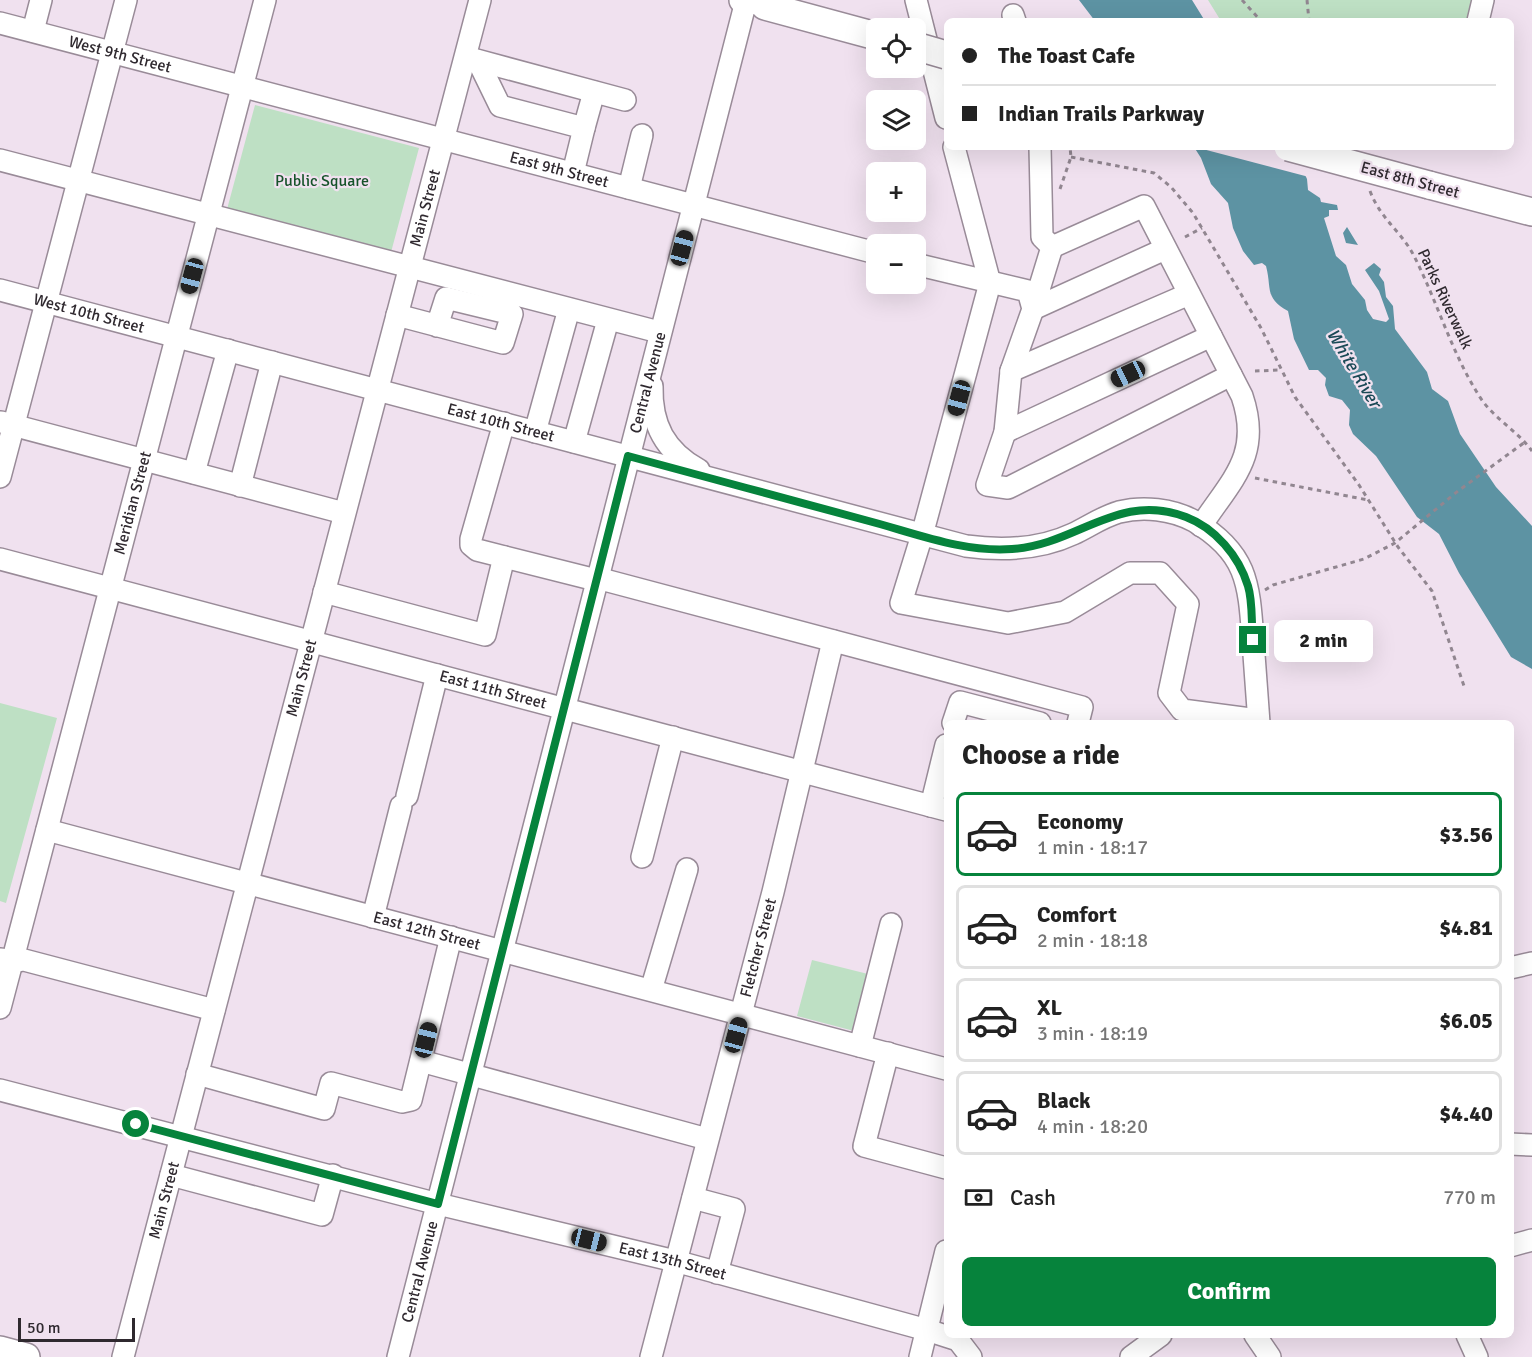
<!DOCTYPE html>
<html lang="en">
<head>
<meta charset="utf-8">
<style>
	body { margin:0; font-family:Signika,sans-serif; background:#f6f6f6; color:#222; height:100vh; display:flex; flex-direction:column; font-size:22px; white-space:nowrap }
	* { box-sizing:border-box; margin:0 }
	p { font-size:20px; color:#767676 }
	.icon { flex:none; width:33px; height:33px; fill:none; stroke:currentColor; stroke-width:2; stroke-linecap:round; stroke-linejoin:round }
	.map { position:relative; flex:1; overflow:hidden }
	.side { position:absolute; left:944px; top:720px; width:570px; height:618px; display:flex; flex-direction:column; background:#fff; border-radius:9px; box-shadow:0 6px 24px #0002 }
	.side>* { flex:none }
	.top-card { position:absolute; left:944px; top:18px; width:570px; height:132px; border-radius:9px; box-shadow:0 6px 24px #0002; display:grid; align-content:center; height:132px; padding:0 18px; background:#fff }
	.tools { position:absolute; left:866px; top:18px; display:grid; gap:12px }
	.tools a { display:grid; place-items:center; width:60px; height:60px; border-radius:9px; background:#fff; box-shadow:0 6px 24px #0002; font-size:30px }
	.scale { position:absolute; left:18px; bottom:15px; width:117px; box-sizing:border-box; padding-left:6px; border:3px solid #2f292f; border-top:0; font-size:16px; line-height:21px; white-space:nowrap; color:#2f292f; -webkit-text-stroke:4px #f0e1ef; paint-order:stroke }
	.end { position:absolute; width:27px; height:27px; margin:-14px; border:8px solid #06833c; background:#fff; box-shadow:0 0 0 3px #fff }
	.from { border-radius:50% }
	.bubble { position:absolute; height:42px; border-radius:9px; background:#fff; box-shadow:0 6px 24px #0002; font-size:20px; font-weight:700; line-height:42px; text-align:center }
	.car { position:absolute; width:18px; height:36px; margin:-18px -9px; border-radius:8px; box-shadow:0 0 4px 2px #0007; background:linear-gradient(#222 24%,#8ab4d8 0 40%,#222 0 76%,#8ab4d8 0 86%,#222 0) }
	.top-card b { display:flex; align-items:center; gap:21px; height:57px; font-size:22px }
	.top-card b+b { border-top:2px solid #e0e0e0 }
	.top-card i { width:15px; height:15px; background:#222 }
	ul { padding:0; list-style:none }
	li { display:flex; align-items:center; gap:18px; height:84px; margin:0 12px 9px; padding:0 6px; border:3px solid #e0e0e0; border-radius:9px }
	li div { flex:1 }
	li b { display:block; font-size:22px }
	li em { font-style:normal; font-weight:700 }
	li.current { border-color:#06833c }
	li>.icon { width:54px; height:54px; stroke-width:1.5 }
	h2 { padding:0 18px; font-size:27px; line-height:72px }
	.pay { display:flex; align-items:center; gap:15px; height:66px; padding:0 18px; font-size:22px }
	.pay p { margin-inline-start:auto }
	.primary-button { display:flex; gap:12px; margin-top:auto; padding:12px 18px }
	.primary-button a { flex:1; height:69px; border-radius:9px; background:#06833c; color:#fff; font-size:24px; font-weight:700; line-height:69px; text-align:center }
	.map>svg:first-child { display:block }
	.green { fill:#bee0c4 }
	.water { fill:#5d93a3 }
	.pier { fill:#f0e1ef }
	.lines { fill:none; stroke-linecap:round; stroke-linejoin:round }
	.minor-casing { stroke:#998b98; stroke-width:24 }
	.major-casing { stroke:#998b98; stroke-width:30 }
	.path { stroke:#918690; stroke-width:3; stroke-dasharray:4.5 4.5; stroke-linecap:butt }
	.minor { stroke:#fff; stroke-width:21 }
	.major { stroke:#fff; stroke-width:27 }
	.major-bridge-casing { stroke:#998b98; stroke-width:30; stroke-linecap:butt }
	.major-bridge { stroke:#fff; stroke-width:27 }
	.route { stroke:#06833c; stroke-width:8 }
	.labels { text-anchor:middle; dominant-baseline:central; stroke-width:4.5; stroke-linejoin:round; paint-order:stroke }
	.street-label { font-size:16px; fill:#2f292f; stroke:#f0e1ef }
	.park-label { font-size:16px; fill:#16532a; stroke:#f0e1ef }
	.water-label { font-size:18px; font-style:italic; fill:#1a4956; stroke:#f0e1ef }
</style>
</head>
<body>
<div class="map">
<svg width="1532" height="1357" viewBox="0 0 1532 1357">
	<rect width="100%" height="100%" fill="#f0e1ef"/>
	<!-- green -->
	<path class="green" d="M 1208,0 L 1473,0 L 1467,21 L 1221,21 Z
		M 255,105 L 419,148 L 390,256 L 226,213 Z
		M 0,703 L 57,718 L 6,903 L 0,901 Z
		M 812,960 L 872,975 L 858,1032 L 797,1016 Z"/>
	<!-- water -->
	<path class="water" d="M 1079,0 L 1192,0 L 1205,21 L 1095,21 Z
		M 1194,147 L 1292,147 L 1307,179 L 1308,190 L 1320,198 L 1321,202 L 1337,205 L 1338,210 L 1329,210 L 1329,216 L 1324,218 L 1336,256 L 1346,265 L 1352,284 L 1365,300 L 1367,310 L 1373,319 L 1386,322 L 1389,319 L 1379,291 L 1365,270 L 1374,263 L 1381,269 L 1379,275 L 1384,282 L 1386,297 L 1393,306 L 1395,329 L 1427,372 L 1432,389 L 1448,401 L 1460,434 L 1496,487 L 1532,526 L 1532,669 L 1511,657 L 1459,573 L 1439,534 L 1417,517 L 1376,456 L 1353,434 L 1349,425 L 1350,410 L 1342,400 L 1329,396 L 1325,385 L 1326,378 L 1318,370 L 1309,370 L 1294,339 L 1288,311 C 1264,298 1272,288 1266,266 L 1262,263 L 1254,265 L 1243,251 L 1233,228 L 1228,203 L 1211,184 L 1201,158 Z
		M 1347,227 L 1358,245 L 1346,243 L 1343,233 Z"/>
	<!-- pier -->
	<path class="pier" d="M 1195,147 L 1295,147 L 1309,177 Z"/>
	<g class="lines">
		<defs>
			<g id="minor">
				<path d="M 916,0 L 946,118"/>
				<path d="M 1013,15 L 1015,21"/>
				<path d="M 1478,21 L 1483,0"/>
				<path id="s1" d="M 0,23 L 876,253"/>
				<path d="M 33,31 L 41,0"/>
				<path d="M 469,58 L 625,100"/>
				<path d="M 478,61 L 500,106 L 584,128 L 573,173"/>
				<path d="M 584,128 L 594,92"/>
				<path d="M 954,147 L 990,283 L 922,535 L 901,603 L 1008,623 L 1065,612 L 1130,573 L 1160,573 L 1188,604 L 1169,693 L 1182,710 L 1258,720"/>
				<path d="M 1040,147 L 1042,237 L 1052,247 L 1033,309 L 1165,249"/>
				<path d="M 0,160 L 659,332"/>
				<path d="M 629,188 L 642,135"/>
				<path d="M 1052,247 L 1144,206 L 1242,396 C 1262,455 1232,479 1201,526"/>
				<path d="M 915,264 L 1028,291 L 1033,309 L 1011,371 L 1005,432 L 987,485 L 1008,488 L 1231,375"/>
				<path id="s2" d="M 0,290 L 966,546 C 1003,551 1039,550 1073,534 C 1088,527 1102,517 1119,512 C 1143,506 1172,509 1194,521 C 1248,553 1249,584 1253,641 C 1255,668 1257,696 1259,723"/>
				<path d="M 397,315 L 503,343 L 512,314 L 446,298 L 437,326"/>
				<path d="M 1011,371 L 1189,294"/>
				<path d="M 652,386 C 651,425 665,451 699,470"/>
				<path d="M 1,422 L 344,513"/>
				<path d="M 504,423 L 471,539 L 471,545 L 477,550 L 596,580"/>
				<path d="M 535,432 L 569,309"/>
				<path d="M 1005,432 L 1211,336"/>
				<path d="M 574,442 L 608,320"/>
				<path d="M 194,473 L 228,350"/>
				<path d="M 0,477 L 126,0"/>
				<path d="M 240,486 L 272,362"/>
				<path id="s3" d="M 0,559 L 946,810"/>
				<path d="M 597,578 L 1082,707 L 1078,723"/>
				<path d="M 324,592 L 485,635 L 504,557"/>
				<path d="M 953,723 L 960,702 L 1040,723"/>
				<path d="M 407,796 L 437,675"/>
				<path d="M 931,806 L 946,745"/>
				<path id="s4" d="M 47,830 L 946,1069"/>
				<path d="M 642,857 L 673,737"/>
				<path d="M 373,917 L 401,806"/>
				<path d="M 1,959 L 12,962 L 24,960 L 214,1010"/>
				<path d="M 1510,968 L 1532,963"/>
				<path d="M 651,990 L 687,869"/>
				<path id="s5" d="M 0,1008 L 265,0"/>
				<path d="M 860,1046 L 891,924"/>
				<path d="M 888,1053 L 864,1146 L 946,1168"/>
				<path d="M 421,1061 L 707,1139"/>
				<path d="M 197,1074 L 324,1109 L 331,1083 L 402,1102 L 411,1100 L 451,937"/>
				<path id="s6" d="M 0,1090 L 438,1204 L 675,1261 L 927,1330 L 958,1340 L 971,1357"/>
				<path d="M 1510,1144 L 1532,1145"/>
				<path d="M 171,1175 L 322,1215 L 333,1175"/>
				<path d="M 693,1198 L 734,1209 L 717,1273"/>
				<path d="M 1510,1246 L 1532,1240"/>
				<path d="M 1255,1335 L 1270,1357"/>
				<path d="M 1467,1335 L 1477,1357"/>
				<path id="s7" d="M 123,1357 L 480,0"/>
				<path id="s8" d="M 398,1357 L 746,1 L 761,5"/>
				<path id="s9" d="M 651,1357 L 773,892 L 833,641"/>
				<path d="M 920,1357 L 946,1251"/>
				<path d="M 1131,1357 L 1161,1335"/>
			</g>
			<path id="major" d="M 743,0 L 746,0
				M 765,6 L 876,36
				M 1429,185 L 1532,212
				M 0,1350 L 26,1357"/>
		</defs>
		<!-- minor casing -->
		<use href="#minor" class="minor-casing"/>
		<!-- major casing -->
		<use href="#major" class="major-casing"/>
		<!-- path -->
		<path class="path" d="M 1242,0 L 1261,21
			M 1307,0 L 1309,21
			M 1071,157 L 1154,173 L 1171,187 L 1193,213 L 1261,328 L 1295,397 L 1359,485 L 1398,547 L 1432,591 L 1464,686
			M 1060,189 L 1071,157 L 1070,147
			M 1370,191 C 1381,220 1402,232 1414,256 C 1437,301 1451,351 1478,394 C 1492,418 1516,429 1532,451
			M 1185,237 L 1202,228
			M 1255,371 L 1280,370
			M 1255,478 L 1368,500
			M 1265,590 L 1273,585 L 1364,559 L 1395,543 L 1458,491 L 1525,442"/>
		<!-- minor -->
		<use href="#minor" class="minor"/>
		<!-- major -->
		<use href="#major" class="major"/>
		<defs>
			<path id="major-bridge" d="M 915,46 L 946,55
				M 1288,147 L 1429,185"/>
		</defs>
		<!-- major-bridge casing -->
		<use href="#major-bridge" class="major-bridge-casing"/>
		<!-- major-bridge -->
		<use href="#major-bridge" class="major-bridge"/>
	</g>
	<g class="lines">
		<!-- route -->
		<path class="route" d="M 136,1124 L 438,1204 L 628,456 C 707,478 786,498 865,520 C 912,532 963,553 1012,549 C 1077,545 1118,491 1186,517 C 1215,528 1239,556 1248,586 C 1253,602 1251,623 1253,640"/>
	</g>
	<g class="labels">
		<!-- street labels -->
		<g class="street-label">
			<text stroke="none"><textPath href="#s1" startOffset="124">West 9th Street</textPath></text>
			<text stroke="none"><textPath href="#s1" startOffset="578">East 9th Street</textPath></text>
			<text transform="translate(1410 180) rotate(15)">East 8th Street</text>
			<text stroke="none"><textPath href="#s7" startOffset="1188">Main Street</textPath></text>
			<text transform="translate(1445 299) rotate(65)">Parks Riverwalk</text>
			<text stroke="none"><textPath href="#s2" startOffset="92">West 10th Street</textPath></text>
			<text stroke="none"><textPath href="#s8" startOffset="1006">Central Avenue</textPath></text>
			<text stroke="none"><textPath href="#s2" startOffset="518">East 10th Street</textPath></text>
			<text stroke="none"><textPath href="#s5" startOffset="522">Meridian Street</textPath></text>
			<text stroke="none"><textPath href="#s7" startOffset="702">Main Street</textPath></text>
			<text stroke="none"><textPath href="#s3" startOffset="510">East 11th Street</textPath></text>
			<text stroke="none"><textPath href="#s4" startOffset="393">East 12th Street</textPath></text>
			<text stroke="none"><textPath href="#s9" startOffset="423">Fletcher Street</textPath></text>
			<text stroke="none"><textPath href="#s7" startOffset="162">Main Street</textPath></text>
			<text stroke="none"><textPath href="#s6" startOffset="694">East 13th Street</textPath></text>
			<text stroke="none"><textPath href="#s8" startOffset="88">Central Avenue</textPath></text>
		</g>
		<!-- park labels -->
		<g class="park-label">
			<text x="322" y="181">Public Square</text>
		</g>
		<!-- water labels -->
		<g class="water-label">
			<text transform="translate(1354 368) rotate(59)">White River</text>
		</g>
	</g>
</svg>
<div class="tools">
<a><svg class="icon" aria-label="locate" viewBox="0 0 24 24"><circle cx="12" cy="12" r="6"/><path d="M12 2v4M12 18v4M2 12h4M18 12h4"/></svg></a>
<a><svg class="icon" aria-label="layers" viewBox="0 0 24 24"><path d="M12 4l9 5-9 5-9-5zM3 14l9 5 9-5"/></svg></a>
<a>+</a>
<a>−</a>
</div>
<div class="scale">50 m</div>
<i class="end from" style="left:136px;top:1124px"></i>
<i class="end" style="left:1253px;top:640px"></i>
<div class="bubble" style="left:1274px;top:620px;width:99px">2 min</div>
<i class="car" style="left:682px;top:248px;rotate:15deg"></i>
<i class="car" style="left:192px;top:276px;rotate:195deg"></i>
<i class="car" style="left:1128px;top:374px;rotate:245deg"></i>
<i class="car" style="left:959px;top:398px;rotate:195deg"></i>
<i class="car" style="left:736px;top:1035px;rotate:15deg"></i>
<i class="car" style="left:426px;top:1040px;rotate:14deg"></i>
<i class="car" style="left:589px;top:1240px;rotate:104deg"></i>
<div class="top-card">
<b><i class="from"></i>The Toast Cafe</b>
<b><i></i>Indian Trails Parkway</b>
</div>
<section class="side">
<h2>Choose a ride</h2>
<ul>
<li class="current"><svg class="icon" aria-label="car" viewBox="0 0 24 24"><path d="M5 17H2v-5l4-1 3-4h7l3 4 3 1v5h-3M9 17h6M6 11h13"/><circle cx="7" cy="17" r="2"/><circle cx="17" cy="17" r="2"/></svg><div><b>Economy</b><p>1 min · 18:17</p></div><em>$3.56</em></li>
<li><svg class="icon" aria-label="car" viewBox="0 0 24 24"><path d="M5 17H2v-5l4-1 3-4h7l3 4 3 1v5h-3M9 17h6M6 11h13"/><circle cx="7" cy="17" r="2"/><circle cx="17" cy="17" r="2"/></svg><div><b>Comfort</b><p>2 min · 18:18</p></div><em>$4.81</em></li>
<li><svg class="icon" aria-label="car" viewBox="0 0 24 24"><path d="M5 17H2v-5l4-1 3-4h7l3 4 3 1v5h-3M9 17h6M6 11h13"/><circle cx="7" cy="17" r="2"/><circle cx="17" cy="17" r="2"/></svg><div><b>XL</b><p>3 min · 18:19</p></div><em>$6.05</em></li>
<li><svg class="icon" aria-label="car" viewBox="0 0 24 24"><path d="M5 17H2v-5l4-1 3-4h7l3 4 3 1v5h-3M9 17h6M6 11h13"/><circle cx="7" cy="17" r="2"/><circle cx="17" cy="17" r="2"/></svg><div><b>Black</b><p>4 min · 18:20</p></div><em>$4.40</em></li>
</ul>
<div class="pay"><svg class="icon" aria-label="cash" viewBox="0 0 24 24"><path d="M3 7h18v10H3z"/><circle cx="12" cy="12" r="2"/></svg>Cash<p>770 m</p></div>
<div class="primary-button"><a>Confirm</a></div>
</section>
</div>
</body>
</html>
